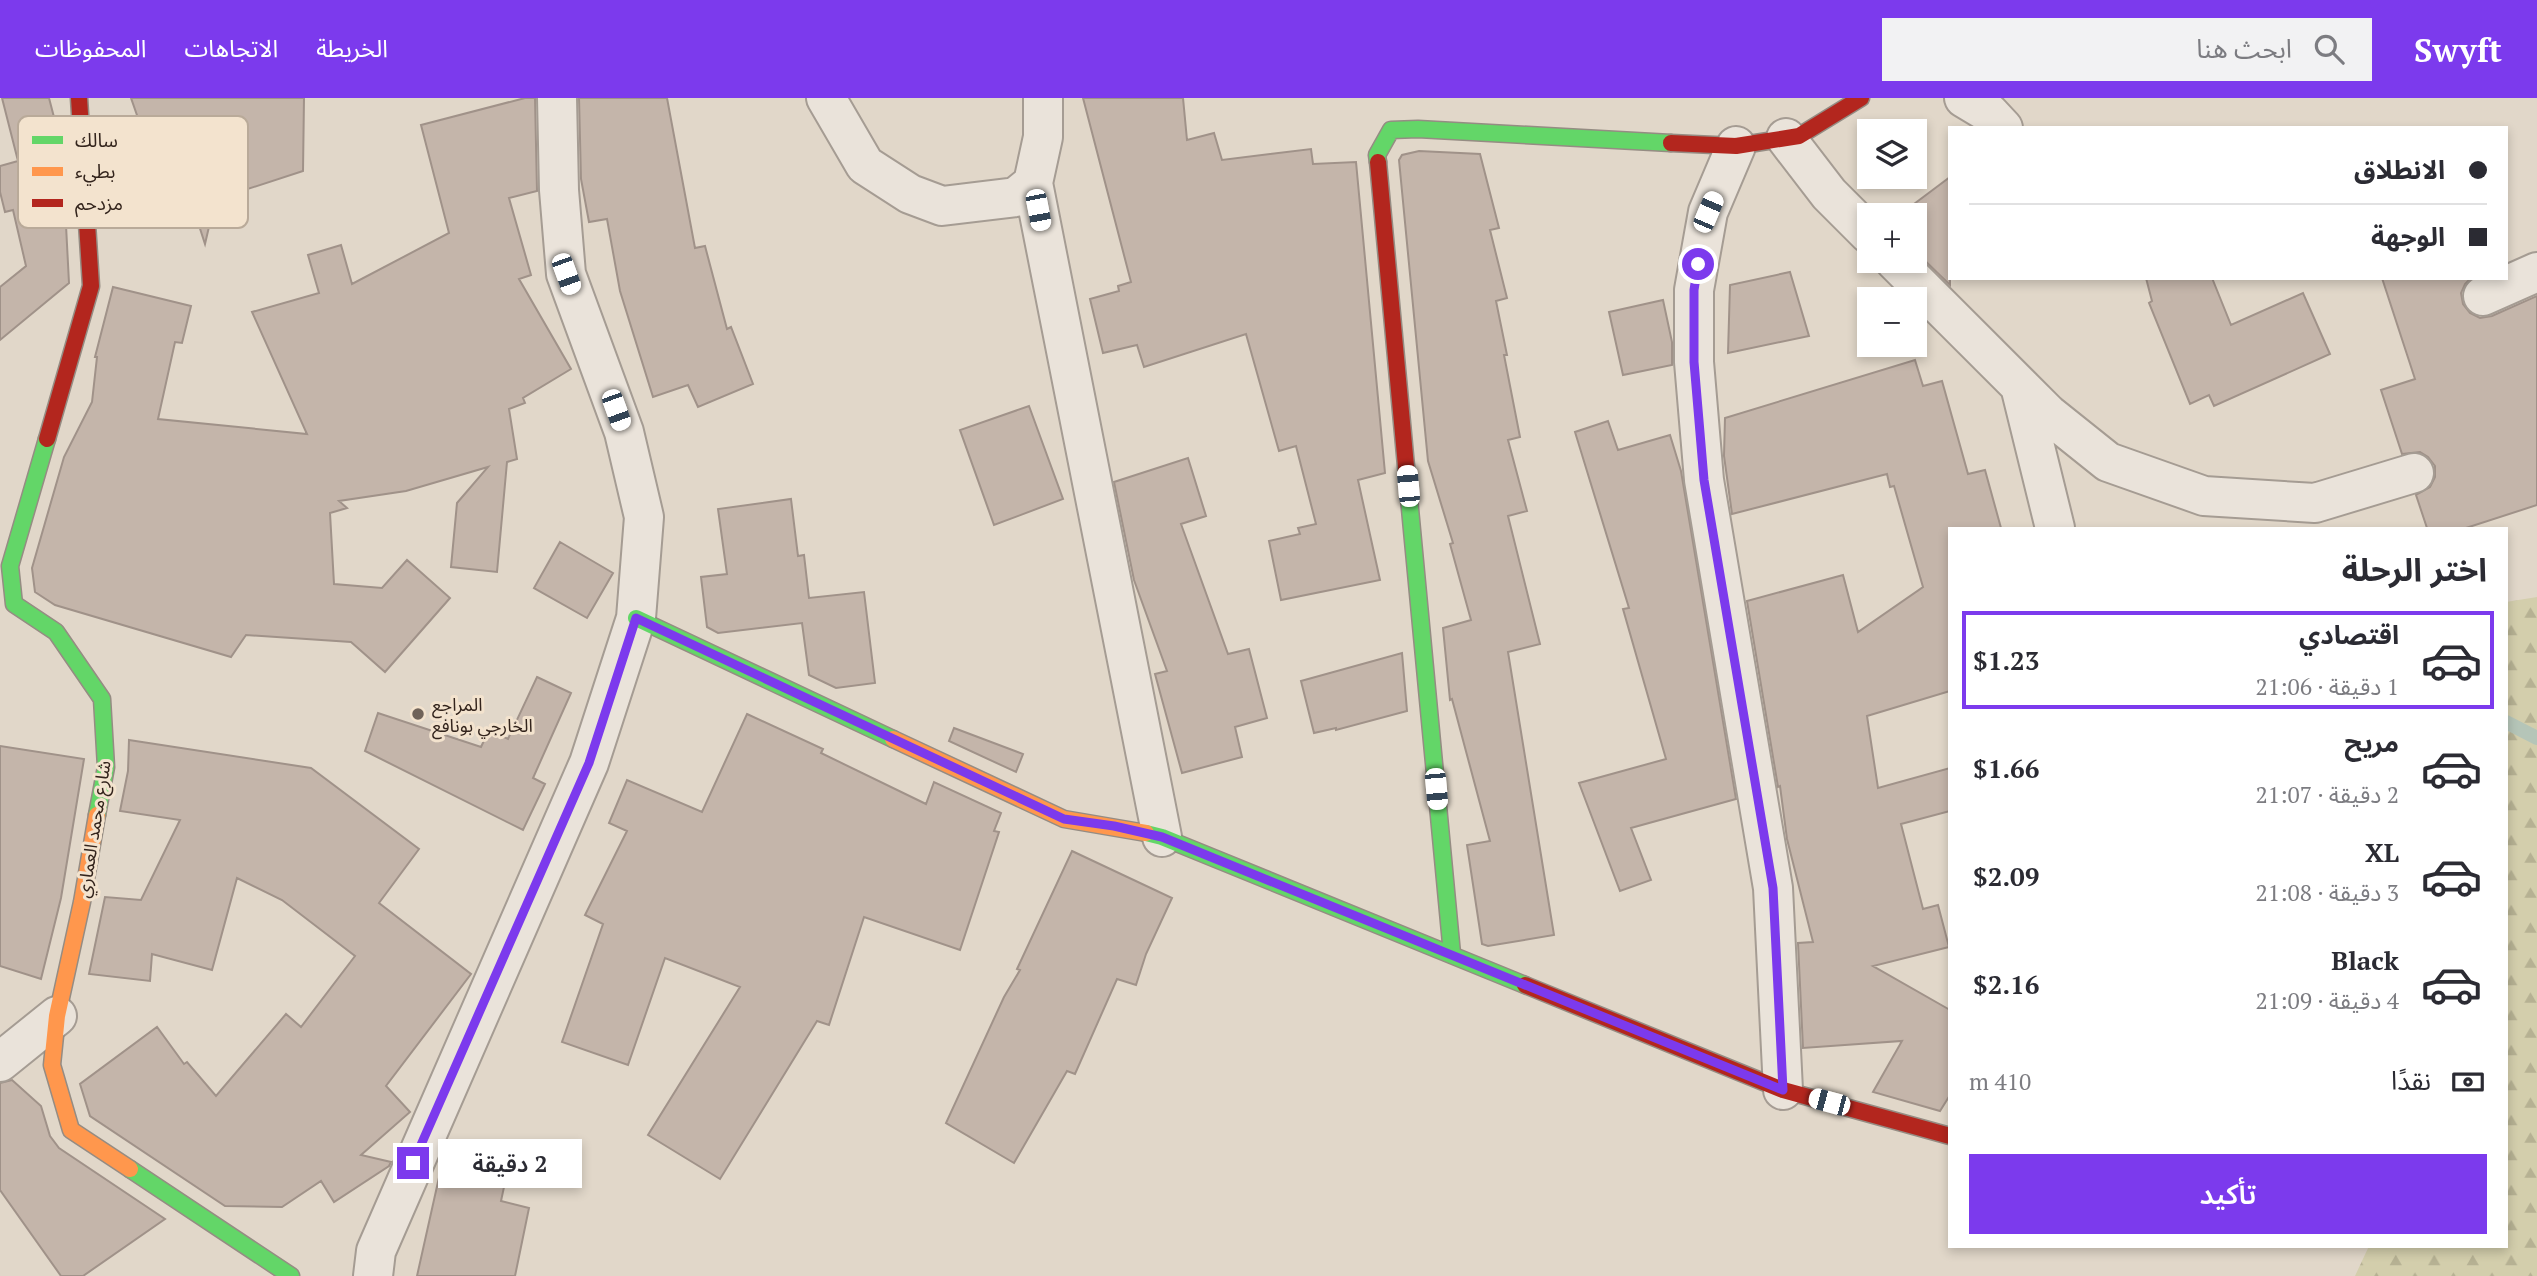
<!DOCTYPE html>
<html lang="ar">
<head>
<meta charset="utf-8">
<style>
	body { margin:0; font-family:"PT Serif","Noto Sans Arabic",serif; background:#f2f2f3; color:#2b2b33; direction:rtl; height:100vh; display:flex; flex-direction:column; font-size:26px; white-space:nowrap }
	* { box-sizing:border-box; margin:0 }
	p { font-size:23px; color:#7c7c81 }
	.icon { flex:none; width:38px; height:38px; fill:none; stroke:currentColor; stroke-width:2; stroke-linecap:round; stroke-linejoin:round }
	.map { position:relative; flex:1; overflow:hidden; direction:ltr }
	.sheet { position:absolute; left:1948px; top:429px; width:560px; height:721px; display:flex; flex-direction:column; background:#fff; border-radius:0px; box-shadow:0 4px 10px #0003; direction:rtl }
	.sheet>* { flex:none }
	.guide { position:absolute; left:1948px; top:28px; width:560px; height:154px; border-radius:0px; box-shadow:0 4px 10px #0003; direction:rtl; display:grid; align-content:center; height:154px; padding:0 21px; background:#fff }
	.controls { position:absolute; left:1857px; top:21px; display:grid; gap:14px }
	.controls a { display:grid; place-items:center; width:70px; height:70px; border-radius:0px; background:#fff; box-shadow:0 4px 10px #0003; font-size:35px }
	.end { position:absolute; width:32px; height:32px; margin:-16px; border:9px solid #7c3aed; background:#fff; box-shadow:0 0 0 4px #fff }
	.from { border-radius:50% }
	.bubble { position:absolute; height:49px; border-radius:0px; background:#fff; box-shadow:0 4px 10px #0003; font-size:23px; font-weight:600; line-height:49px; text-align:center; direction:rtl }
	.car { position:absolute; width:21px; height:42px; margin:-21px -10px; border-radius:9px; box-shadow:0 0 5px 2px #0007; background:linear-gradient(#fff 24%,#345 0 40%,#fff 0 76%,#345 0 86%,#fff 0) }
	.guide b { display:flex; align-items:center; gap:24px; height:66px; font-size:26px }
	.guide b+b { border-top:2px solid #e1e1e2 }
	.guide i { width:18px; height:18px; background:#2b2b33 }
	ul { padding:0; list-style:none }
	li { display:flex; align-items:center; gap:21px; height:98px; margin:0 14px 10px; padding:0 7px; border:4px solid transparent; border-radius:0px }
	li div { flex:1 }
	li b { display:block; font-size:26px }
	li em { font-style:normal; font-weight:600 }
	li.selected { border-color:#7c3aed }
	li>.icon { width:63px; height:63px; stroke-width:1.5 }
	h2 { padding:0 21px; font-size:32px; line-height:84px }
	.pay { display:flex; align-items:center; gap:18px; height:77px; padding:0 21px; font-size:26px }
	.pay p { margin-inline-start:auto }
	.button { display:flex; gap:14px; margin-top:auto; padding:14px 21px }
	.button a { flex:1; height:80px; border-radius:0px; background:#7c3aed; color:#fff; font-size:28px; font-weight:600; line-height:80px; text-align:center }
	header { display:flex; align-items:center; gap:42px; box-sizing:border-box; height:98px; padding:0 35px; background:#7c3aed; color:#fff }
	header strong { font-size:33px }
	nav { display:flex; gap:38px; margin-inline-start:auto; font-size:24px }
	.search { width:490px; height:63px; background:#f2f2f3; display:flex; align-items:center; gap:18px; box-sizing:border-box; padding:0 24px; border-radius:0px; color:#7c7c81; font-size:26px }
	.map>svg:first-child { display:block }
	.forest { fill:url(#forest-firs) }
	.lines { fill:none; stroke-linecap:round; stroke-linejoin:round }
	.stream { stroke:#b5c5b8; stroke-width:14 }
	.building { fill:#c4b5aa; stroke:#a09289; stroke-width:2 }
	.street-casing { stroke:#a59c93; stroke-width:42 }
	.fast-casing { stroke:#958c83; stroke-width:19 }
	.slow-casing { stroke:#958c83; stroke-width:19 }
	.jam-casing { stroke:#958c83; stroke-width:19 }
	.street { stroke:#eae3da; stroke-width:38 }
	.fast { stroke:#63d668; stroke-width:16 }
	.slow { stroke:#ff974d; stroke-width:16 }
	.jam { stroke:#b3261e; stroke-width:16 }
	.route { stroke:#7c3aed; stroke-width:9 }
	.poi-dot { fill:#706359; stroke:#f3e3ce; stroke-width:2.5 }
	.labels { text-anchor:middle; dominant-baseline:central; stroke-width:6; stroke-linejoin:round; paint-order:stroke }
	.poi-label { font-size:18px; fill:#33241c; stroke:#f3e3ce; text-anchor:start }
	.street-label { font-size:18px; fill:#33241c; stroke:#f3e3ce }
	.key { fill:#f3e3ce; stroke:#b9aa99; stroke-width:2 }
	.key-label { font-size:19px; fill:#33241c }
</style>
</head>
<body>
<header>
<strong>Swyft</strong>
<div class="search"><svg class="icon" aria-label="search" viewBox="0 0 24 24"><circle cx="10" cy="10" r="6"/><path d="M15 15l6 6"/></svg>ابحث هنا</div>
<nav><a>الخريطة</a><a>الاتجاهات</a><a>المحفوظات</a></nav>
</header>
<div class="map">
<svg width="2537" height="1178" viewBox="0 0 2537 1178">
	<defs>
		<pattern id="forest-firs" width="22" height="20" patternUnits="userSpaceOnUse" patternTransform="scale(1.75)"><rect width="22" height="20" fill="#d3ceac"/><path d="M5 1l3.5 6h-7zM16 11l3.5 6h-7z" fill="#b6b193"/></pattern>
	</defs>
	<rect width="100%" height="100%" fill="#e1d7c9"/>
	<!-- forest -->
	<path class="forest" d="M 2537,499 L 2537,1178 L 2355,1178 L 2369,1148 L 2506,1148 L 2506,504 Z"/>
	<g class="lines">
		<!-- stream -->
		<path class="stream" d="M 2506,624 L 2537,640"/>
	</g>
	<!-- building -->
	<path class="building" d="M 2,0 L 49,0 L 62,50 L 69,185 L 0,242 L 0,189 L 26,168 L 13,112 L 5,114 L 0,94 L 0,68 L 18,63 Z
		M 131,0 L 304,0 L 303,73 L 220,100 L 218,90 L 205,146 L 182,75 L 108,99 L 106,56 L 146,43 Z
		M 525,0 L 535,0 L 537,93 L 509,100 L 531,177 L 519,181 L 571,271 L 523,300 L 525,305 L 509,311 L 517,361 L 507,364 L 497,474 L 451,469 L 457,405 L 488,369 L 406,393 L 339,403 L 347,410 L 330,415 L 334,486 L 382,490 L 407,462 L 450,500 L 385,574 L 351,544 L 246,537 L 231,559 L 55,507 L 35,494 L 32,470 L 64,359 L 92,304 L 97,259 L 95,259 L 113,189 L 191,208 L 182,245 L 175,244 L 158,321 L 307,336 L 252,214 L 319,195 L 308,157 L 341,147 L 352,186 L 449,135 L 421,27 Z
		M 579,0 L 667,0 L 695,150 L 705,148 L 727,231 L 731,229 L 753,286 L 698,309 L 688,287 L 653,299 L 620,193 L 607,121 L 589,124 L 581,81 Z
		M 1083,0 L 1183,0 L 1187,42 L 1214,35 L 1222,62 L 1311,51 L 1313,66 L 1356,64 L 1385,375 L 1358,382 L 1380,482 L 1281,502 L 1269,443 L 1300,436 L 1298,430 L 1316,426 L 1296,348 L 1279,353 L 1246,236 L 1144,269 L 1137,247 L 1103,255 L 1090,201 L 1119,193 L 1118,188 L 1131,184 Z
		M 1419,53 L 1480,56 L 1499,130 L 1490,132 L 1507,200 L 1496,203 L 1507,257 L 1504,257 L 1520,339 L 1508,342 L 1527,413 L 1508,418 L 1540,546 L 1508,554 L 1554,837 L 1488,848 L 1482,846 L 1467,747 L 1490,743 L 1452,601 L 1450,602 L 1443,530 L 1471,522 L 1450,446 L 1453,445 L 1428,363 L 1399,62 L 1402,57 Z
		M 1950,79 L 1950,187 L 1914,152 L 1914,106 Z
		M 1790,174 L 1809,238 L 1728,255 L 1730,187 Z
		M 2146,180 L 2212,180 L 2231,227 L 2303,195 L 2330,256 L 2214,308 L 2209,297 L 2190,306 L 2149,205 L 2152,203 Z
		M 2382,180 L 2471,180 L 2465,186 L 2461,195 L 2463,206 L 2470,215 L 2480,220 L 2492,218 L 2537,198 L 2537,407 L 2466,430 L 2427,430 L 2416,397 L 2430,389 L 2435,379 L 2435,368 L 2428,359 L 2420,354 L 2402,356 L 2381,292 L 2415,281 Z
		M 1663,202 L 1672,244 L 1672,267 L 1623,277 L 1609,214 Z
		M 1915,262 L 1923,288 L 1942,283 L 1968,376 L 1985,372 L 2001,430 L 1950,430 L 1950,593 L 1867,618 L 1878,690 L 1950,670 L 1950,713 L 1901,726 L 1923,811 L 1938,807 L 1949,849 L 1873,868 L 1950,912 L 1950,997 L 1940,1013 L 1873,994 L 1902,943 L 1803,950 L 1798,845 L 1813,844 L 1787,741 L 1780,688 L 1778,689 L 1747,503 L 1843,477 L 1858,534 L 1923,489 L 1894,388 L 1890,389 L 1887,376 L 1732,416 L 1724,358 L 1725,320 Z
		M 1029,308 L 1063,401 L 994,427 L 960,332 Z
		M 1608,323 L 1618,352 L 1670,337 L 1681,373 L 1736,701 L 1631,730 L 1651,782 L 1620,793 L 1579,685 L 1666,661 L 1623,511 L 1629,510 L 1575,334 Z
		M 1188,360 L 1206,418 L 1181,426 L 1228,556 L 1249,551 L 1267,620 L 1235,629 L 1242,659 L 1182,675 L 1155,576 L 1167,573 L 1134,482 L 1114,384 Z
		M 791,401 L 798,458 L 804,457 L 809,500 L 864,494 L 875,585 L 836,590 L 809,577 L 802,525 L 718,535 L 707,529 L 701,479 L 727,476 L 718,411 Z
		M 560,444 L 613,475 L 587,520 L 534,490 Z
		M 1402,555 L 1407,613 L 1336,632 L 1336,630 L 1314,635 L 1301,583 Z
		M 537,579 L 571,595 L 533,680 L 545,686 L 523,732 L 365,653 L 378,615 L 481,649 L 489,632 L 508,641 Z
		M 747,616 L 823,651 L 821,655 L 926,706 L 934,684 L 1001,715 L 994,733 L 999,734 L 960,852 L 864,819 L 829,927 L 817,923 L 720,1081 L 648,1037 L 740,889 L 665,860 L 628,967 L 562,944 L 603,826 L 585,817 L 627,733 L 609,725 L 627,682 L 702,714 Z
		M 954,630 L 1023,656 L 1016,674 L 949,643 Z
		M 129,642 L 311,670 L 419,751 L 379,805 L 471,876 L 386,988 L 410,1014 L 361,1057 L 391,1064 L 389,1068 L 334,1104 L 321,1083 L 282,1109 L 225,1108 L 90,1018 L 80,986 L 157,929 L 184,966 L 187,964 L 216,998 L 286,916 L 301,929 L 355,858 L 282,802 L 237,780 L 212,872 L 152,856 L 150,883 L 89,876 L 105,799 L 141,802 L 180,722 L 120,713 L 128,673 Z
		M 0,648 L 84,661 L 61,800 L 41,881 L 0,868 Z
		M 1072,753 L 1172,800 L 1146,856 L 1136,887 L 1117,881 L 1075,976 L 1067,973 L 1014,1065 L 946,1025 L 1004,899 L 1020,872 L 1017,871 Z
		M 12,982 L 41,1008 L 50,1038 L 59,1050 L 165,1121 L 83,1178 L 61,1178 L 0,1092 L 0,985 Z
		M 440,1075 L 504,1089 L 501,1103 L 529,1110 L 515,1178 L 417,1178 Z"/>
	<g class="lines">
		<defs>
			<path id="street" d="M 826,0 L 865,67 L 910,96 L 942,108 L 1016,99 L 1033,85 L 1043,39 L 1043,0
				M 1964,0 L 1989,15 L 2003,30
				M 1786,40 L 1829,96 L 1869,136
				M 1736,48 L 1708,114 L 1694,192 L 1694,264 L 1704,382 L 1773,790 L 1783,992
				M 1033,85 L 1162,739
				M 1895,163 L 2048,316 L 2108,364 L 2204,398 L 2315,405 L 2414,375
				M 2483,198 L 2537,174
				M 2020,288 L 2055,430
				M 0,964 L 57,918
				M 373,1178 L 376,1153 L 589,665 L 636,520 L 644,419 L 624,334 L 566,176 L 559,92 L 557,0"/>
			<path id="fast" d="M 1378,64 L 1377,57 L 1391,32 L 1418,31 L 1671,45
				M 47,341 L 10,468 L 14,506 L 56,534 L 102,601 L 106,669 L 97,717
				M 1407,379 L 1452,856
				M 636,520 L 893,641
				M 1146,735 L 1162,739 L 1525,887
				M 130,1071 L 291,1178"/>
			<path id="slow" d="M 893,641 L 1064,721 L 1146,735
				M 97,717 L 82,804 L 57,918 L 52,967 L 71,1032 L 130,1071"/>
			<path id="jam" d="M 1671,45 L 1736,48 L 1799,38 L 1861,0
				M 1378,64 L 1407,379
				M 47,341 L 91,188 L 79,0
				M 1525,887 L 1783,992 L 1950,1038"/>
		</defs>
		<!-- street casing -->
		<use href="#street" class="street-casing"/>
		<!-- fast casing -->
		<use href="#fast" class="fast-casing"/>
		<!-- slow casing -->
		<use href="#slow" class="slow-casing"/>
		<!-- jam casing -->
		<use href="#jam" class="jam-casing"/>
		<!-- street -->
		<use href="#street" class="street"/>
		<!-- fast -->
		<use href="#fast" class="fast"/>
		<!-- slow -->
		<use href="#slow" class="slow"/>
		<!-- jam -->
		<use href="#jam" class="jam"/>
	</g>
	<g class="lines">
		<!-- route -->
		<path class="route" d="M 413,1065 L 589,665 L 636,520 L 1064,721 L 1114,728 L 1162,739 L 1783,992 L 1773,790 L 1704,382 L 1694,264 L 1694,192 L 1698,166"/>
	</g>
	<!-- markers -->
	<circle class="poi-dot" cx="418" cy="616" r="7"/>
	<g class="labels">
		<!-- poi labels -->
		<g class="poi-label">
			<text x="432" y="606">المراجع<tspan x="432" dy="21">الخارجي بونافع</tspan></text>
		</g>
		<!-- street labels -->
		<g class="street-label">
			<text transform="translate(93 731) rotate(-81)">شارع محمد العماري</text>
		</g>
	</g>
	<!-- legend -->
	<rect x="18" y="18" width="230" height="112" rx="10" class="key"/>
	<rect x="32" y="38" width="31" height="8" fill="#63d668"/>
	<rect x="32" y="69" width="31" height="9" fill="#ff974d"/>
	<rect x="32" y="101" width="31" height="8" fill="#b3261e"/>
	<g class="key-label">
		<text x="75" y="49">سالك</text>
		<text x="75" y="80">بطيء</text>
		<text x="75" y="112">مزدحم</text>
	</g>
</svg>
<div class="controls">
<a><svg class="icon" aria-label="layers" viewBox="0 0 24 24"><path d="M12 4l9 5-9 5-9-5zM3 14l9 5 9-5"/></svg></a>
<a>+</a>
<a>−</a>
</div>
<i class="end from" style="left:1698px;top:166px"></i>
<i class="end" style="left:413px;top:1065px"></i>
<div class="bubble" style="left:438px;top:1041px;width:144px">2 دقيقة</div>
<i class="car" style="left:1038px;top:112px;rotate:169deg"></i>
<i class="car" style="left:1708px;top:114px;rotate:23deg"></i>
<i class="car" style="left:566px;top:176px;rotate:160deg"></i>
<i class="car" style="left:616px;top:312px;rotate:160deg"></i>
<i class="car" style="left:1408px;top:388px;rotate:355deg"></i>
<i class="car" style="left:1436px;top:691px;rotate:175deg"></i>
<i class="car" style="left:1829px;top:1004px;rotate:285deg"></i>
<div class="guide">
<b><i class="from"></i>الانطلاق</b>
<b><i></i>الوجهة</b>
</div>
<section class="sheet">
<h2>اختر الرحلة</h2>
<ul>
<li class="selected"><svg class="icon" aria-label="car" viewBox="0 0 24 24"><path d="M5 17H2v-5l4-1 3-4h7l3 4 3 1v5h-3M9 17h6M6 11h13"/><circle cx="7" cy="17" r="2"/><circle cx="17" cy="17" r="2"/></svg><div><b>اقتصادي</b><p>1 دقيقة · 21:06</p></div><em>$1.23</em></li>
<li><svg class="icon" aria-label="car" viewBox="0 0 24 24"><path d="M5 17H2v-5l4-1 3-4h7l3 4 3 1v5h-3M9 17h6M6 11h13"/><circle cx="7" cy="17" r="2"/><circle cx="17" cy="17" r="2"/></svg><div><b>مريح</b><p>2 دقيقة · 21:07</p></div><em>$1.66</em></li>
<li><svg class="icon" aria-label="car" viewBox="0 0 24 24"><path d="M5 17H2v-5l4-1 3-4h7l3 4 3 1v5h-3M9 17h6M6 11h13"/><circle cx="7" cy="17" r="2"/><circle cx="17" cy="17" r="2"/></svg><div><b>XL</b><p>3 دقيقة · 21:08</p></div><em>$2.09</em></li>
<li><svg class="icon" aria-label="car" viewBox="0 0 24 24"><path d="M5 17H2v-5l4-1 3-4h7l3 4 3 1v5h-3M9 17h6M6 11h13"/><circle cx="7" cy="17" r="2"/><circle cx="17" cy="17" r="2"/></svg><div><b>Black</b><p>4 دقيقة · 21:09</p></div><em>$2.16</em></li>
</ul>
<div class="pay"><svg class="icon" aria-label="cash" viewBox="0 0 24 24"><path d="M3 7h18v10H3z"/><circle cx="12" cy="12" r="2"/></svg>نقدًا<p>410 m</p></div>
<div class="button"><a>تأكيد</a></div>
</section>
</div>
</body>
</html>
